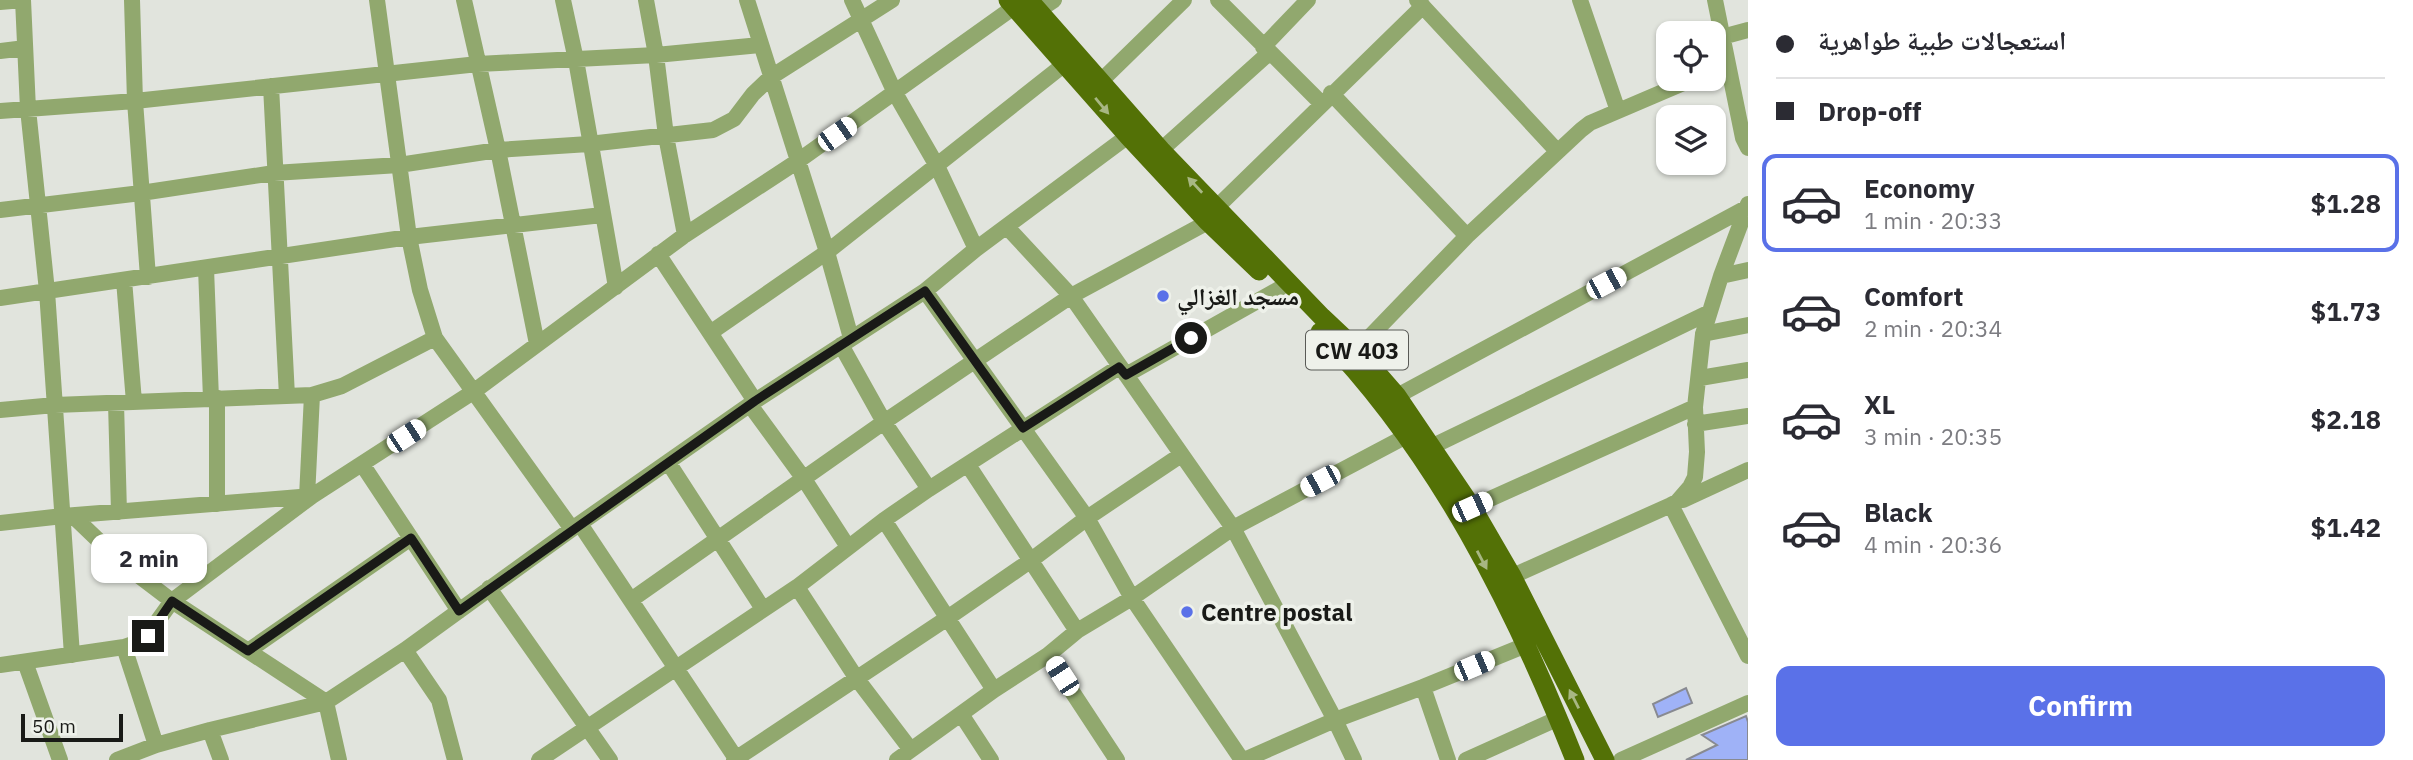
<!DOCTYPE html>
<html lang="en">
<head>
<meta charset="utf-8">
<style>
	body { margin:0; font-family:"IBM Plex Sans","Noto Naskh Arabic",sans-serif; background:#f2f2f3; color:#2b2b33; height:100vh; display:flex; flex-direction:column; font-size:26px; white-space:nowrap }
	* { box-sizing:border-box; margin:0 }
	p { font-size:23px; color:#7c7c81 }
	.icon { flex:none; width:38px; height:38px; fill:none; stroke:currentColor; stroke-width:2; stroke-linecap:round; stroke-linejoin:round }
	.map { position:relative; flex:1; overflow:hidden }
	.sheet { display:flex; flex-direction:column; background:#fff; width:665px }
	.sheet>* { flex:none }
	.banner { display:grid; align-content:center; height:154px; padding:0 28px; background:#fff }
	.controls { position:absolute; left:1656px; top:21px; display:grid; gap:14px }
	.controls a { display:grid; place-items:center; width:70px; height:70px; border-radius:14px; background:#fff; box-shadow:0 2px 5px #0004; font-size:35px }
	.scale { position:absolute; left:21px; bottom:18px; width:102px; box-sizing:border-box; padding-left:7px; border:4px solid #191a17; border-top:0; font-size:19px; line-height:24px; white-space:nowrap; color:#191a17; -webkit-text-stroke:5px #eef1ea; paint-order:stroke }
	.end { position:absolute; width:32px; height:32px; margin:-16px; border:9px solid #191a17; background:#fff; box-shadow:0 0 0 4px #fff }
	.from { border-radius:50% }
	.bubble { position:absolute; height:49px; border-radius:14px; background:#fff; box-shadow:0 2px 5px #0004; font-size:23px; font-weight:700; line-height:49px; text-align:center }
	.car { position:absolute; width:21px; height:42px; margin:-21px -10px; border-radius:9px; box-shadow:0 0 5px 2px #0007; background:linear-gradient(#fff 24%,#345 0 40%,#fff 0 76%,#345 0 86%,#fff 0) }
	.banner b { display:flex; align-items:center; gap:24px; height:66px; font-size:26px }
	.banner b+b { border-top:2px solid #e1e1e2 }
	.banner i { width:18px; height:18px; background:#2b2b33 }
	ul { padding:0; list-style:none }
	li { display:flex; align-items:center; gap:21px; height:98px; margin:0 14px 10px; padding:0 14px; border:4px solid transparent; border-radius:14px }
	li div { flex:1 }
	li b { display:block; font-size:26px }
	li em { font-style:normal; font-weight:700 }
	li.current { border-color:#5a71e8 }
	li>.icon { width:63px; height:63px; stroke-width:1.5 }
	.button { display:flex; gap:14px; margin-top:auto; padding:14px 28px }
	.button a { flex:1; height:80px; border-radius:14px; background:#5a71e8; color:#fff; font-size:28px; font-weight:700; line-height:80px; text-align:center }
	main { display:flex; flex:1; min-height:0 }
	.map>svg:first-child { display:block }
	.building { fill:#9fb2f7; stroke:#888a91; stroke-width:2 }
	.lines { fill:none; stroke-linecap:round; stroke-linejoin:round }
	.minor { stroke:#91a86e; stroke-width:16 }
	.major { stroke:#537106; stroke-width:19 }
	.oneway { fill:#a8b783 }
	.route { stroke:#191a17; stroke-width:9 }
	.poi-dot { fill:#5a71e8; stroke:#eef1ea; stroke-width:2.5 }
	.labels { text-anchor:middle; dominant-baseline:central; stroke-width:7; stroke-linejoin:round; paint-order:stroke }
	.shield { fill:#eef1ea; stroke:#595a56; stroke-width:2 }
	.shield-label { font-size:23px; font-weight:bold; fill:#191a17 }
	.poi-label { font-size:24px; font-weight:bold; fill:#191a17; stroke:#eef1ea; text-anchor:start }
</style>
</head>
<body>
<main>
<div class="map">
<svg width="1748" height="760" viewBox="0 0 1748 760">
	<rect width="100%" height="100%" fill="#e1e4dd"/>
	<!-- building -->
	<path class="building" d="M 1686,688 L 1692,703 L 1658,717 L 1653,704 Z
		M 1746,716 L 1748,722 L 1748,760 L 1686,760 L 1717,745 L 1702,735 Z"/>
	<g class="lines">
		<!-- minor -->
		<path class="minor" d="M 23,0 L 28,109 L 47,291 L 72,655
			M 132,0 L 135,101 L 148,277
			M 377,0 L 409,237 L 420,290 L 435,338 L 572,529
			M 464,0 L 498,150 L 537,344
			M 563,0 L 576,60 L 616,287
			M 646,0 L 656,55 L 666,136 L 685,235
			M 747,0 L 827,252 L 851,338
			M 852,0 L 895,93 L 937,166 L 976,249
			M 1218,0 L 1321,103
			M 1417,0 L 1557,151
			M 1580,0 L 1618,111
			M 1715,0 L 1743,138 L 1748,148
			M 0,2 L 23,0
			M 1039,10 L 1054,0
			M 1722,37 L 1748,30
			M 1263,47 L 1308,0
			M 0,51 L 25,48
			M 1101,81 L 1184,0
			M 271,86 L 287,396
			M 1331,93 L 1467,236
			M 0,111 L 135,101 L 478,64 L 656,55 L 760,45
			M 1161,150 L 1269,53
			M 1216,208 L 1423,6
			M 0,210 L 141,193 L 274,173 L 399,165 L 498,150 L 589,144 L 713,130 L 734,119 L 753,94 L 771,77 L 892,0
			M 1007,227 L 1071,296 L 1233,528 L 1335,720 L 1354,760
			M 658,254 L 755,401
			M 206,268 L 211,399
			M 1721,276 L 1748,270
			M 124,280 L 134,402
			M 925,291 L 1087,518 L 1132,598 L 1242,760
			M 0,298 L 409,237 L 602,215
			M 710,333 L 827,252 L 1066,63
			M 1703,334 L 1748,325
			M 841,345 L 884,422 L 929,489
			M 1357,350 L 1467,236 L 1581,130 L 1590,123 L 1693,79
			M 1126,375 L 1279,289
			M 1700,378 L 1748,370
			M 1397,396 L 1746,208
			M 217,398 L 217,504
			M 116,403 L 119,512
			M 750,405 L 804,479 L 848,547
			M 0,410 L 55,405 L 312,395 L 342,386 L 435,338
			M 1695,424 L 1748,416
			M 1431,447 L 1708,313
			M 668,462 L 763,609
			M 362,464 L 459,611
			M 968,465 L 1077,631
			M 307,497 L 312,395
			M 1683,500 L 1748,470
			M 1671,505 L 1748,656
			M 1472,507 L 1695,407
			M 73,516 L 122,563 L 172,601 L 326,702 L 339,760
			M 884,520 L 994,690
			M 0,523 L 63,516 L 312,496
			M 580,524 L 737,760
			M 1504,580 L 1671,505 L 1677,502 L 1690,487 L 1695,477 L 1697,452 L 1695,407 L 1703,334 L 1721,276 L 1748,204
			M 797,587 L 857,679 L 911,750
			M 489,588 L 610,760
			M 631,600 L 884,422 L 1071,296 L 1208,222
			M 124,647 L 156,745
			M 405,650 L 439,700 L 455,760
			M 248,651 L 411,538
			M 1048,655 L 1117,760
			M 25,662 L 60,760
			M 0,665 L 124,647 L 144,640 L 172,601 L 312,496 L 473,392 L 685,235 L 798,161 L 1014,7
			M 1423,687 L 1448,760
			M 961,714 L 991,760
			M 210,730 L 221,760
			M 117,760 L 156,745 L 210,730 L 326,702 L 405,650 L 572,529 L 755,401 L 925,291 L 976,249 L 1136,130
			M 539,760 L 797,587 L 884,520 L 929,489 L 1119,367
			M 734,760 L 946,619 L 1030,561 L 1087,518 L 1181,455
			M 897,760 L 994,690 L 1048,655 L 1077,631 L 1132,598 L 1233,528 L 1414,432
			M 1244,760 L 1335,720 L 1423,687 L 1526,645
			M 1466,760 L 1559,718
			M 1621,760 L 1748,703"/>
		<!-- major -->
		<path class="major" d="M 1008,0 L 1128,136 L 1208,222 L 1259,271
			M 1029,0 L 1161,150 L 1322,317 L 1357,350 L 1397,396 L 1472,507 L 1512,576 L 1605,760
			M 1320,332 C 1437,452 1514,606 1575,760"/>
	</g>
	<!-- one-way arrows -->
	<defs><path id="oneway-solid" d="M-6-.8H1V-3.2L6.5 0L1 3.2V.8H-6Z" transform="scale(1.75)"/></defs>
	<g class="oneway">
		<use href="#oneway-solid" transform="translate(1102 106) rotate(50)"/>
		<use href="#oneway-solid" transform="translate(1195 185) rotate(-133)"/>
		<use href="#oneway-solid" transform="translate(1482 560) rotate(62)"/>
		<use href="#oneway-solid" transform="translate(1574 699) rotate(-117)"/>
	</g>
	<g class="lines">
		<!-- route -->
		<path class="route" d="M 148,636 L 172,601 L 248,651 L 411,538 L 459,611 L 755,401 L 925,291 L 1023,428 L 1119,367 L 1126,375 L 1191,338"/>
	</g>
	<!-- markers -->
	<g class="poi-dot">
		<circle cx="1163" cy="296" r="7"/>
		<circle cx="1187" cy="612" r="7"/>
	</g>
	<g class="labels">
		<!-- shield labels -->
		<rect class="shield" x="1306" y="330.5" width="102" height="39" rx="5"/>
		<g class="shield-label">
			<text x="1357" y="350">CW 403</text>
		</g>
		<!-- poi labels -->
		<g class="poi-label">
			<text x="1177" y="296">مسجد الغزالي</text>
			<text x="1201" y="612">Centre postal</text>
		</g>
	</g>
</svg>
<div class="controls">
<a><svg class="icon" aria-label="locate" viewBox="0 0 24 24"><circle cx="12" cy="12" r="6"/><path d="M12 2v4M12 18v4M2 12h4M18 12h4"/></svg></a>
<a><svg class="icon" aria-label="layers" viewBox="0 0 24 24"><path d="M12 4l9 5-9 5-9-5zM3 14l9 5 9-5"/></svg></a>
</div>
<div class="scale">50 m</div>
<i class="end from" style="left:1191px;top:338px"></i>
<i class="end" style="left:148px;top:636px"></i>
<div class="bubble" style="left:91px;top:534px;width:116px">2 min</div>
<i class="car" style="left:837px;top:134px;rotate:55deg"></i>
<i class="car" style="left:1606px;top:283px;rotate:62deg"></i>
<i class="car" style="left:406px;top:436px;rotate:57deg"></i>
<i class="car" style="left:1320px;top:481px;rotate:242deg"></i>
<i class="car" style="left:1472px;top:507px;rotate:66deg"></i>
<i class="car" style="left:1474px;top:666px;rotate:67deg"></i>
<i class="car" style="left:1062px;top:676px;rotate:327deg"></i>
</div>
<section class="sheet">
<div class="banner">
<b><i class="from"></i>استعجالات طبية طواهرية</b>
<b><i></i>Drop-off</b>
</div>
<ul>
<li class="current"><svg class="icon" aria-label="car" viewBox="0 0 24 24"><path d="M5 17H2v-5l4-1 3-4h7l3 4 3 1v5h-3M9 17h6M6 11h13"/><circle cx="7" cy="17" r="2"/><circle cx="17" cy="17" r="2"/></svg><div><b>Economy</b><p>1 min · 20:33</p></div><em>$1.28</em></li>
<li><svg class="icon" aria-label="car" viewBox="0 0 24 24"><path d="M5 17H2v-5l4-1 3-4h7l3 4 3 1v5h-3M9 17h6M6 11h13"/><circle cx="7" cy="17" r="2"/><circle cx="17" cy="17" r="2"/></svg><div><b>Comfort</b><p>2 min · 20:34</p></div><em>$1.73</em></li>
<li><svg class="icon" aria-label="car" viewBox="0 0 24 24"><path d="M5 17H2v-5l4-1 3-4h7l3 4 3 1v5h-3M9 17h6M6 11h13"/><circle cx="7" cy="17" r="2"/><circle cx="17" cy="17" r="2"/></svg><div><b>XL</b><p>3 min · 20:35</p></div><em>$2.18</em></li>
<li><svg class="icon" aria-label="car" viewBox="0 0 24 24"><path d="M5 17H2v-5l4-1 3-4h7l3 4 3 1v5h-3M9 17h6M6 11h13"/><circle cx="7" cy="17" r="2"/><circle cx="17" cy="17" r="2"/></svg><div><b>Black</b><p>4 min · 20:36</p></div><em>$1.42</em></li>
</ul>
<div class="button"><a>Confirm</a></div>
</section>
</main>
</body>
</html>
